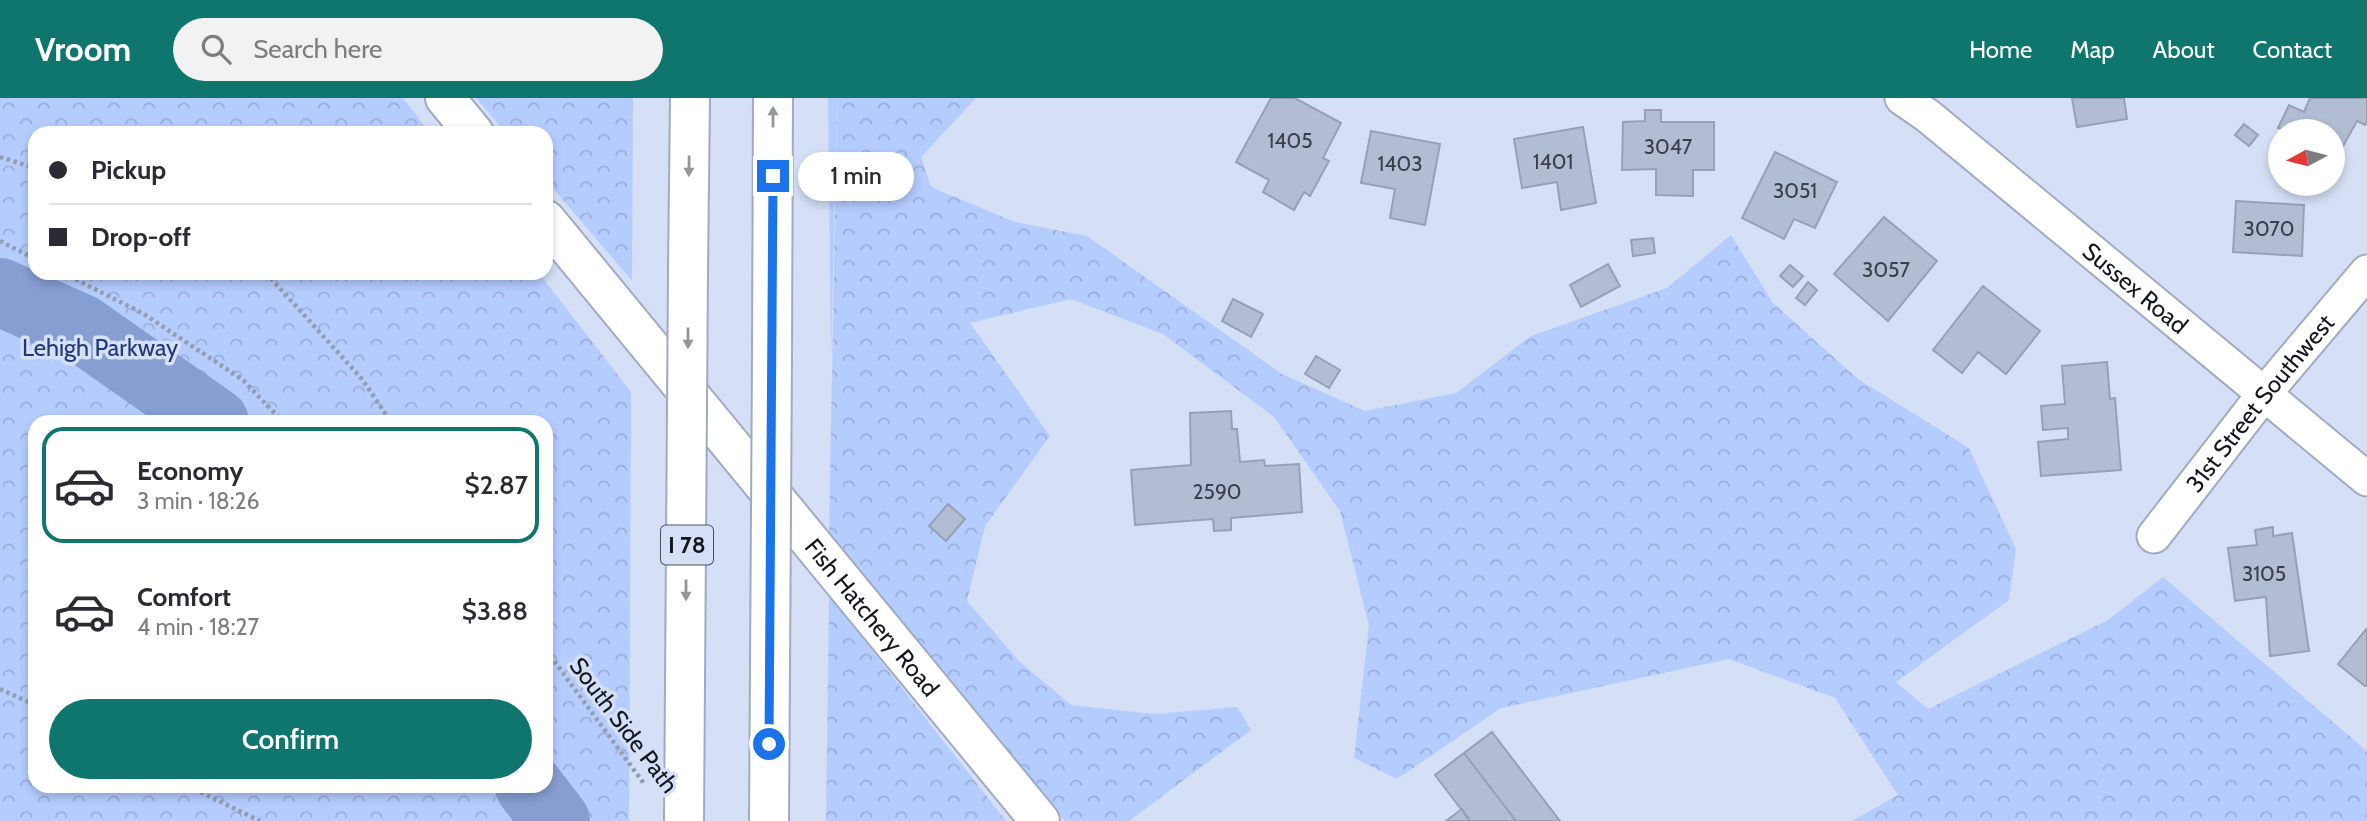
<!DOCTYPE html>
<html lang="en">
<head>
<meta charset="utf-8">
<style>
	body { margin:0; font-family:Cabin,sans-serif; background:#f2f2f3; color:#2b2b33; height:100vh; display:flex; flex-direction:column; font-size:26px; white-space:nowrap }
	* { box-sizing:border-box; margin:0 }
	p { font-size:23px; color:#7c7c81 }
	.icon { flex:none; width:38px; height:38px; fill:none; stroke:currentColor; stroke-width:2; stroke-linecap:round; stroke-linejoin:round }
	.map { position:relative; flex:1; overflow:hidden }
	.drawer { position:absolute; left:28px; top:317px; width:525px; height:378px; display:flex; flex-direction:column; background:#fff; border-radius:21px; box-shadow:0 4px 10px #0003 }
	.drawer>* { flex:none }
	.top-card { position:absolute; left:28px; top:28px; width:525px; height:154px; border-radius:21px; box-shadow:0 4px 10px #0003; display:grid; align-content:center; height:154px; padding:0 21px; background:#fff }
	.needle { width:46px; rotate:263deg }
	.tools { position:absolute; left:2268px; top:21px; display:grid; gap:14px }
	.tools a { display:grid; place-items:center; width:77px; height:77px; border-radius:50%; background:#fff; box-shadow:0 4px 10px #0003; font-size:35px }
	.end { position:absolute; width:32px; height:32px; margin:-16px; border:9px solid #1a73e8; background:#fff; box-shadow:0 0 0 4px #fff }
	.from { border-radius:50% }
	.bubble { position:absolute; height:49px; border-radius:24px; background:#fff; box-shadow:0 4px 10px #0003; font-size:23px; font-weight:600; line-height:49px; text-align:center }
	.top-card b { display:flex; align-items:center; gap:24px; height:66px; font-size:26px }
	.top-card b+b { border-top:2px solid #e1e1e2 }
	.top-card i { width:18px; height:18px; background:#2b2b33 }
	ul { padding:12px 0 0; list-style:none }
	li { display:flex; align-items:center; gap:21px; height:116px; margin:0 14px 10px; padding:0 7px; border:4px solid transparent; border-radius:21px }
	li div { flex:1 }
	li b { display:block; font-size:26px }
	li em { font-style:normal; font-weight:600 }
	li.on { border-color:#0f766e }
	li>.icon { width:63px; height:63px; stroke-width:1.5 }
	.button { display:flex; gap:14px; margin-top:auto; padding:14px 21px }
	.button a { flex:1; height:80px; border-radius:42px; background:#0f766e; color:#fff; font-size:28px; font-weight:600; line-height:80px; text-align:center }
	header { display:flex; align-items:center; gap:42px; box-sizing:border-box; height:98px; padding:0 35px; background:#0f766e; color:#fff }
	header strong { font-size:33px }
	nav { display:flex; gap:38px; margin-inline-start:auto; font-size:24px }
	.search { width:490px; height:63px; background:#f2f2f3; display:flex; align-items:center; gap:18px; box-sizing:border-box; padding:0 24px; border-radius:38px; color:#7c7c81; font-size:26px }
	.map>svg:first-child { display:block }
	.green { fill:#b5ccff }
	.forest { fill:url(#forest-crowns); fill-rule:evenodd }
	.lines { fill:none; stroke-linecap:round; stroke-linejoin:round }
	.river { stroke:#879ed3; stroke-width:68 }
	.building { fill:#b2bcd2; stroke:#97a1b6; stroke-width:2 }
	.minor-casing { stroke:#a1aac0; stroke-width:37 }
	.tertiary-casing { stroke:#a1aac0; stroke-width:42 }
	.motorway-casing { stroke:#a1aac0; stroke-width:42 }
	.path { stroke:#949daf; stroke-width:4.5; stroke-dasharray:3.5 3.5; stroke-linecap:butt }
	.minor { stroke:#fff; stroke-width:33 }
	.tertiary { stroke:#fff; stroke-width:38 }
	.motorway { stroke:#fff; stroke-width:38 }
	.motorway-bridge-casing { stroke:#a1aac0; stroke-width:42; stroke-linecap:butt }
	.motorway-bridge { stroke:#fff; stroke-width:38 }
	.oneway { fill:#94969a }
	.route { stroke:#1a73e8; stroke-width:9 }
	.labels { text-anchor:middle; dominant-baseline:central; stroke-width:7; stroke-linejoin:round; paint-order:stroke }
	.number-label { font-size:21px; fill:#3a404b }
	.shield { fill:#d5e0f6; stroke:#4c535f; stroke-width:2 }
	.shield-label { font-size:23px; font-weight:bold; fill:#12161e }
	.street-label { font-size:24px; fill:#12161e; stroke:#d5e0f6 }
	.park-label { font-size:24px; fill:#213978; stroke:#d5e0f6 }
</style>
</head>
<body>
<header>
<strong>Vroom</strong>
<div class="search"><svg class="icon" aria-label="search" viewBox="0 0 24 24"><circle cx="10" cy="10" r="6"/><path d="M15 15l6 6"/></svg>Search here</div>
<nav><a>Home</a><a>Map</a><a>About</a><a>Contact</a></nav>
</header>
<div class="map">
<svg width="2367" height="723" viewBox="0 0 2367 723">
	<defs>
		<pattern id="forest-crowns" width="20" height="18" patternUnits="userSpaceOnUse" patternTransform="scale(1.75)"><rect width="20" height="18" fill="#b5ccff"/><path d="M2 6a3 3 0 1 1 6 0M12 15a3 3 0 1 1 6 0" fill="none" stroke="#9baeda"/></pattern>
	</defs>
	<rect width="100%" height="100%" fill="#d5e0f6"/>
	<!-- green -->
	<path class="green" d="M 828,0 L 837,0 L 831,259 Z"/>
	<!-- forest -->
	<path class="forest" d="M 0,0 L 403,0 L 430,35 L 35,35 L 35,175 L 539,175 L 631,294 L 629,723 L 0,723 ZM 35,324 L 546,324 L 546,688 L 35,688 Z
		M 476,0 L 633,0 L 632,183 L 546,82 L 546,35 L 506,35 Z
		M 837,0 L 976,0 L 921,59 L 931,89 L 1015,124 L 1087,138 L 1282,276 L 1365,313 L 1456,295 L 1531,238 L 1667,190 L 1731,137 L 1773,205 L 1858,281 L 1969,350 L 2016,451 L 2009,502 L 1896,584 L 1928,611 L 2108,522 L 2163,479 L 2367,653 L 2367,723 L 1852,723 L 1898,697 L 1835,600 L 1729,561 L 1501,610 L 1397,681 L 1354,660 L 1369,527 L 1340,413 L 1274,319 L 1163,236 L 1071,201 L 970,225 L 1050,338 L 985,428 L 967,503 L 1020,564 L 1071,607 L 1153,616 L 1237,609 L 1251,632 L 1129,723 L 1065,723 L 829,438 Z
		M 829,497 L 1006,723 L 826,723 Z"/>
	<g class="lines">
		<!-- river -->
		<path class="river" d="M 0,194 L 81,230 L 215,324
			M 529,688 L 556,723"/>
	</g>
	<!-- building -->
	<path class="building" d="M 1271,0 L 1295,0 L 1341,25 L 1323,60 L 1329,63 L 1310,98 L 1304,94 L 1294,112 L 1263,94 L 1269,82 L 1236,64 Z
		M 2072,0 L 2124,0 L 2127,21 L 2077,29 Z
		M 2310,0 L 2367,0 L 2367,24 L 2365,27 L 2357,23 L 2338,57 L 2333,54 L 2333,33 L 2287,33 L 2278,30 L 2289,7 L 2304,14 Z
		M 1645,12 L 1661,12 L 1661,24 L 1714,24 L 1714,72 L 1693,72 L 1693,98 L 1656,97 L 1656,71 L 1622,72 L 1623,24 L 1645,23 Z
		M 2244,26 L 2258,37 L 2249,48 L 2235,37 Z
		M 1583,29 L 1596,105 L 1561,112 L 1557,84 L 1522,90 L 1514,41 Z
		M 1371,33 L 1440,46 L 1425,127 L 1390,120 L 1395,91 L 1361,85 Z
		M 1775,54 L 1837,84 L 1815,130 L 1794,121 L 1784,141 L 1742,120 Z
		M 2236,103 L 2304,107 L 2302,158 L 2233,154 Z
		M 1884,119 L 1937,163 L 1888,223 L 1834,176 Z
		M 1653,140 L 1655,155 L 1633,158 L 1631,142 Z
		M 1608,166 L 1620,188 L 1581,209 L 1570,187 Z
		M 1790,167 L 1803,178 L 1793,189 L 1780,178 Z
		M 1808,184 L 1817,192 L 1805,207 L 1796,200 Z
		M 1983,188 L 2040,233 L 2006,276 L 1978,254 L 1962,275 L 1933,252 Z
		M 1233,201 L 1263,216 L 1251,239 L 1222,223 Z
		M 1316,258 L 1340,272 L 1329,290 L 1305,276 Z
		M 2107,264 L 2110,301 L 2115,300 L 2121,372 L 2041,378 L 2038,344 L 2068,341 L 2068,330 L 2043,332 L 2041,308 L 2065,306 L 2062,268 Z
		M 1231,313 L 1232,331 L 1237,331 L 1240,364 L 1264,362 L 1265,368 L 1299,366 L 1302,414 L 1231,420 L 1231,432 L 1214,433 L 1213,421 L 1135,427 L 1131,372 L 1191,367 L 1190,315 Z
		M 948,406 L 965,421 L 946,443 L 929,428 Z
		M 2273,429 L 2273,438 L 2292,435 L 2309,553 L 2270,558 L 2266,499 L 2235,503 L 2228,450 L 2257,447 L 2255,432 Z
		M 2367,530 L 2367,587 L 2365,588 L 2338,566 Z
		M 1492,634 L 1560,723 L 1516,723 L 1464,655 Z
		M 1464,655 L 1516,723 L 1470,723 L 1435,677 Z
		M 1462,711 L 1470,723 L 1446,723 Z"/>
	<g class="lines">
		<defs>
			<g id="minor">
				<path id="s1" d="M 1902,0 L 1928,18 L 2367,381"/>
				<path id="s2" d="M 2154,438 L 2264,296 L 2367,174"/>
			</g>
			<g id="tertiary">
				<path d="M 445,0 L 474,35"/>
				<path id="s3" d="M 546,122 L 1040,723"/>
			</g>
			<path id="motorway" d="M 688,172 L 690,0
				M 772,258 L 773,0"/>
		</defs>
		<!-- minor casing -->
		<use href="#minor" class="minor-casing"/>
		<!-- tertiary casing -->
		<use href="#tertiary" class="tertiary-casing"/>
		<!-- motorway casing -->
		<use href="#motorway" class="motorway-casing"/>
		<!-- path -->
		<path class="path" d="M 0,59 L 35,70
			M 0,143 L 35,161
			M 63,175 L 144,216 L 243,282 L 283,324
			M 266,175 L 362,281 L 391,324
			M 546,552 L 645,687
			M 0,591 L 35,607
			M 188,688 L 260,723"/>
		<!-- minor -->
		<use href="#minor" class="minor"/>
		<!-- tertiary -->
		<use href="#tertiary" class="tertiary"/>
		<!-- motorway -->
		<use href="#motorway" class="motorway"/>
		<defs>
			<path id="motorway-bridge" d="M 684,723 L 688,172
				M 769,723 L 772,258"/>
		</defs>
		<!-- motorway-bridge casing -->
		<use href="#motorway-bridge" class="motorway-bridge-casing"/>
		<!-- motorway-bridge -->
		<use href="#motorway-bridge" class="motorway-bridge"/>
	</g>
	<!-- one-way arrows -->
	<defs><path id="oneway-solid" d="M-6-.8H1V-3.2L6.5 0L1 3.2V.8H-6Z" transform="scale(1.75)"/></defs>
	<g class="oneway">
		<use href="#oneway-solid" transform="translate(773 19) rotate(-90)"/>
		<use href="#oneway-solid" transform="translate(689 68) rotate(91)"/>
		<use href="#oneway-solid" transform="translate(688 240) rotate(90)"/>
		<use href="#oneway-solid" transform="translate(686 492) rotate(90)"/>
	</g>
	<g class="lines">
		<!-- route -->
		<path class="route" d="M 769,646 L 773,78"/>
	</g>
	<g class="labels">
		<!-- number labels -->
		<g class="number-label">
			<text x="1290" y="42">1405</text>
			<text x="1668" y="48">3047</text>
			<text x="1553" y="63">1401</text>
			<text x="1400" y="65">1403</text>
			<text x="1795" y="92">3051</text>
			<text x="2269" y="130">3070</text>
			<text x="1886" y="171">3057</text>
			<text x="1217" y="393">2590</text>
			<text x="2264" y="475">3105</text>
		</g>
		<!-- shield labels -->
		<rect class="shield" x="661" y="427.5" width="52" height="39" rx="5"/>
		<g class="shield-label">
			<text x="687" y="447">I 78</text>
		</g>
		<!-- street labels -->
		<g class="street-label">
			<text stroke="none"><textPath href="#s1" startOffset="301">Sussex Road</textPath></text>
			<text stroke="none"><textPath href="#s2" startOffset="170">31st Street Southwest</textPath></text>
			<text stroke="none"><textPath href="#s3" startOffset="514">Fish Hatchery Road</textPath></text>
			<text transform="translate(624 627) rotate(53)">South Side Path</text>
		</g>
		<!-- park labels -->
		<g class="park-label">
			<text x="100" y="249">Lehigh Parkway</text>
		</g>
	</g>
</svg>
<div class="tools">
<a><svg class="needle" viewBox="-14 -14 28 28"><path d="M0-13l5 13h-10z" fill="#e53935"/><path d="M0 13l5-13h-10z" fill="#7c7c81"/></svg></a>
</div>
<i class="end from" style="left:769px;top:646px"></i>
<i class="end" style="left:773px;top:78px"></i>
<div class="bubble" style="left:798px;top:54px;width:116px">1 min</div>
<div class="top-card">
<b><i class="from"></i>Pickup</b>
<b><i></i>Drop-off</b>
</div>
<section class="drawer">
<ul>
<li class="on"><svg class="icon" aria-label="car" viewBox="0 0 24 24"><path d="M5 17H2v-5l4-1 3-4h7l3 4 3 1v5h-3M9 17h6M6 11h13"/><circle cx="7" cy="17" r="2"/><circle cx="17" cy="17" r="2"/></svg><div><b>Economy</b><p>3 min · 18:26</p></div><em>$2.87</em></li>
<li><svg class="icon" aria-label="car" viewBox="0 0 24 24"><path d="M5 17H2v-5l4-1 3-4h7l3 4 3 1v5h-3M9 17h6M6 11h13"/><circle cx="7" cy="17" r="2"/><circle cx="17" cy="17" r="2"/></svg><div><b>Comfort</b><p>4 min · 18:27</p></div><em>$3.88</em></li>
</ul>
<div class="button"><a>Confirm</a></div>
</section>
</div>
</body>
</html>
